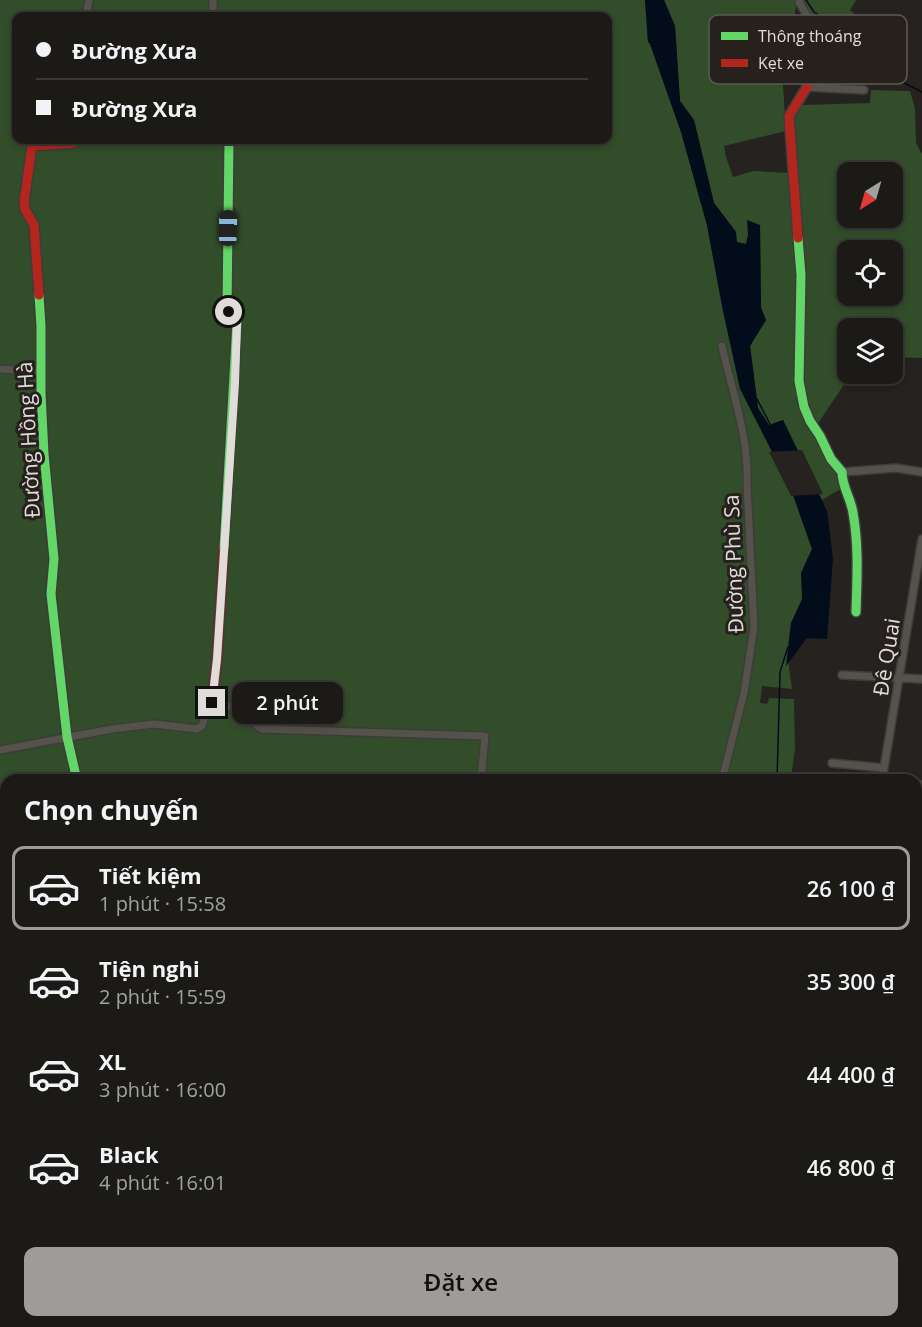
<!DOCTYPE html>
<html lang="vi">
<head>
<meta charset="utf-8">
<style>
	body { margin:0; font-family:"Open Sans",sans-serif; background:#292724; color:#f1f3f6; height:100vh; display:flex; flex-direction:column; font-size:22px; white-space:nowrap }
	* { box-sizing:border-box; margin:0 }
	p { font-size:20px; color:#a0a1a1 }
	.icon { flex:none; width:33px; height:33px; fill:none; stroke:currentColor; stroke-width:2; stroke-linecap:round; stroke-linejoin:round }
	.map { position:relative; flex:1; overflow:hidden }
	.details { position:absolute; left:0px; top:774px; width:922px; height:554px; display:flex; flex-direction:column; background:#1c1a17; border-radius:18px 18px 0 0; box-shadow:0 3px 9px #0003,0 0 0 2px #3a3836 }
	.details>* { flex:none }
	.banner { position:absolute; left:12px; top:12px; width:600px; height:132px; border-radius:12px; box-shadow:0 3px 9px #0003,0 0 0 2px #3a3836; display:grid; align-content:center; height:132px; padding:0 24px; background:#1c1a17 }
	.needle { width:39px; rotate:217deg }
	.buttons { position:absolute; left:837px; top:162px; display:grid; gap:12px }
	.buttons a { display:grid; place-items:center; width:66px; height:66px; border-radius:12px; background:#1c1a17; box-shadow:0 3px 9px #0003,0 0 0 2px #3a3836; font-size:30px }
	.end { position:absolute; width:27px; height:27px; margin:-14px; border:8px solid #e0dcd9; background:#111; box-shadow:0 0 0 3px #111 }
	.from { border-radius:50% }
	.bubble { position:absolute; height:42px; border-radius:12px; background:#1c1a17; box-shadow:0 3px 9px #0003,0 0 0 2px #3a3836; font-size:20px; font-weight:600; line-height:42px; text-align:center }
	.car { position:absolute; width:18px; height:36px; margin:-18px -9px; border-radius:8px; box-shadow:0 0 4px 2px #0007; background:linear-gradient(#222 24%,#8ab4d8 0 40%,#222 0 76%,#8ab4d8 0 86%,#222 0) }
	.banner b { display:flex; align-items:center; gap:21px; height:57px; font-size:22px }
	.banner b+b { border-top:2px solid #3a3836 }
	.banner i { width:15px; height:15px; background:#f1f3f6 }
	ul { padding:0; list-style:none }
	li { display:flex; align-items:center; gap:18px; height:84px; margin:0 12px 9px; padding:0 12px; border:3px solid transparent; border-radius:12px }
	li div { flex:1 }
	li b { display:block; font-size:22px }
	li em { font-style:normal; font-weight:600 }
	li.on { border-color:#9f9b98 }
	li>.icon { width:54px; height:54px; stroke-width:1.5 }
	h2 { padding:0 24px; font-size:27px; line-height:72px }
	.button { display:flex; gap:12px; margin-top:auto; padding:12px 24px }
	.button a { flex:1; height:69px; border-radius:12px; background:#9f9b98; color:#111; font-size:24px; font-weight:600; line-height:69px; text-align:center }
	.map>svg:first-child { display:block }
	.green { fill:#324d2a; fill-rule:evenodd }
	.water { fill:#030c1a }
	.pier { fill:#25221f }
	.lines { fill:none; stroke-linecap:round; stroke-linejoin:round }
	.stream { stroke:#030c1a; stroke-width:1.5 }
	.street-casing { stroke:#3e3c3a; stroke-width:10 }
	.fast-casing { stroke:#3e3c3a; stroke-width:12 }
	.jam-casing { stroke:#3e3c3a; stroke-width:12 }
	.street { stroke:#55524c; stroke-width:7 }
	.fast { stroke:#63d668; stroke-width:9 }
	.jam { stroke:#b3261e; stroke-width:9 }
	.route { stroke:#e0dcd9; stroke-width:8 }
	.labels { text-anchor:middle; dominant-baseline:central; stroke-width:6; stroke-linejoin:round; paint-order:stroke }
	.street-label { font-size:21px; fill:#e0dcd9; stroke:#27211d }
	.key { fill:#27211d; stroke:#5e5955; stroke-width:1.5 }
	.key-label { font-size:16px; fill:#e0dcd9 }
</style>
</head>
<body>
<div class="map">
<svg width="922" height="1327" viewBox="0 0 922 1327">
	<rect width="100%" height="100%" fill="#25221f"/>
	<!-- green -->
	<path class="green" d="M 0,0 L 645,0 L 648,42 L 650,44 L 681,132 L 707,225 L 723,311 L 768,443 L 791,489 L 812,549 L 801,573 L 803,599 L 791,623 L 788,648 L 789,668 L 792,689 L 762,686 L 760,703 L 767,704 L 769,698 L 794,699 L 795,749 L 791,778 L 794,780 L 6,780 L 6,1322 L 338,1322 L 333,1327 L 0,1327 ZM 16,16 L 608,16 L 608,140 L 16,140 Z
		M 664,0 L 797,0 L 783,85 L 786,131 L 724,146 L 726,157 L 733,177 L 753,171 L 790,173 L 793,120 L 802,105 L 870,103 L 871,90 L 910,91 L 915,109 L 916,143 L 922,154 L 922,358 L 893,357 L 892,328 L 848,328 L 848,374 L 851,374 L 815,428 L 820,436 L 844,487 L 822,500 L 783,420 L 769,425 L 758,408 L 750,346 L 766,320 L 761,308 L 760,225 L 748,235 L 746,244 L 736,242 L 736,232 L 714,203 L 694,120 L 680,101 L 675,26 ZM 848,172 L 892,172 L 892,218 L 848,218 ZM 848,250 L 892,250 L 892,296 L 848,296 Z
		M 805,0 L 856,0 L 850,10 L 877,35 L 896,59 L 893,69 L 858,62 L 830,30 L 814,18 L 803,3 Z"/>
	<!-- water -->
	<path class="water" d="M 645,0 L 664,0 L 675,26 L 680,101 L 694,120 L 714,203 L 736,232 L 737,242 L 746,244 L 748,235 L 747,220 L 760,225 L 761,308 L 766,320 L 750,346 L 758,408 L 769,425 L 783,420 L 827,511 L 833,559 L 827,639 L 807,638 L 786,666 L 791,623 L 802,599 L 801,573 L 812,549 L 791,489 L 740,389 L 723,311 L 707,225 L 681,132 L 650,44 L 648,42 Z"/>
	<!-- pier -->
	<path class="pier" d="M 802,450 L 803,452 L 823,494 L 791,496 L 769,452 Z"/>
	<g class="lines">
		<!-- stream -->
		<path class="stream" d="M 806,0 L 814,12 L 829,22 L 855,30 L 869,44 L 891,76 L 922,92
			M 757,399 L 770,424
			M 777,780 L 780,672 L 788,647
			M 378,1327 L 384,1322"/>
		<defs>
			<path id="street" d="M 213,0 L 213,16
				M 800,0 L 799,2 L 808,17 L 804,28
				M 86,16 L 89,0
				M 807,87 L 864,90
				M 0,369 L 42,372
				M 842,472 L 896,468 L 922,472
				M 842,675 L 922,679
				M 0,750 L 112,729 L 154,724 L 197,729 L 202,726 L 204,720 L 204,709 L 212,703 C 222,705 236,706 245,712 C 252,717 253,726 262,729 L 485,736 L 481,780
				M 832,763 L 884,768
				M 722,780 L 744,693 L 754,627 L 747,484 C 749,436 732,392 722,346
				M 882,780 L 922,539
				M 916,784 L 922,785
				M 921,838 L 922,860
				M 916,903 L 922,902
				M 0,908 L 6,908
				M 0,952 L 3,977 L 3,1069 L 6,1069
				M 916,1095 L 922,1096
				M 916,1115 L 922,1115
				M 916,1144 L 922,1144
				M 916,1167 L 922,1167
				M 916,1209 L 922,1209
				M 916,1263 L 922,1262
				M 916,1312 L 922,1312
				M 412,1322 L 423,1327
				M 52,1327 L 52,1322
				M 577,1327 L 581,1322
				M 818,1327 L 819,1322
				M 873,1327 L 874,1322
				M 894,1327 L 894,1322"/>
			<path id="fast" d="M 798,238 L 801,275 L 799,381 L 804,407 L 810,421 L 820,436 L 831,459 L 842,472 C 842,487 851,498 853,513 C 859,546 857,579 856,612
				M 39,295 L 41,326 L 41,393 L 44,454 L 54,559 L 51,594 L 67,737 L 77,780
				M 224,549 L 237,322 L 227,309 L 229,140
				M 916,1006 L 922,1006"/>
			<path id="jam" d="M 798,238 L 789,116 L 807,87 L 816,47 L 805,44
				M 39,295 L 34,225 L 25,209 L 24,202 L 32,146 L 73,143 L 73,140
				M 212,703 L 217,659 L 224,549"/>
		</defs>
		<!-- street casing -->
		<use href="#street" class="street-casing"/>
		<!-- fast casing -->
		<use href="#fast" class="fast-casing"/>
		<!-- jam casing -->
		<use href="#jam" class="jam-casing"/>
		<!-- street -->
		<use href="#street" class="street"/>
		<!-- fast -->
		<use href="#fast" class="fast"/>
		<!-- jam -->
		<use href="#jam" class="jam"/>
	</g>
	<g class="lines">
		<!-- route -->
		<path class="route" d="M 212,703 L 217,659 L 235,383 L 237,322 L 229,312"/>
	</g>
	<g class="labels">
		<!-- street labels -->
		<g class="street-label">
			<text transform="translate(28 440) rotate(-93)">Đường Hồng Hà</text>
			<text transform="translate(733 564) rotate(-92)">Đường Phù Sa</text>
			<text transform="translate(886 657) rotate(-81)">Đê Quai</text>
		</g>
	</g>
	<!-- legend -->
	<rect x="709" y="15" width="198" height="69" rx="9" class="key"/>
	<rect x="721" y="32" width="27" height="8" fill="#63d668"/>
	<rect x="721" y="59" width="27" height="8" fill="#b3261e"/>
	<g class="key-label">
		<text x="758" y="42">Thông thoáng</text>
		<text x="758" y="69">Kẹt xe</text>
	</g>
</svg>
<div class="buttons">
<a><svg class="needle" viewBox="-14 -14 28 28"><path d="M0-13l5 13h-10z" fill="#e53935"/><path d="M0 13l5-13h-10z" fill="#a0a1a1"/></svg></a>
<a><svg class="icon" aria-label="locate" viewBox="0 0 24 24"><circle cx="12" cy="12" r="6"/><path d="M12 2v4M12 18v4M2 12h4M18 12h4"/></svg></a>
<a><svg class="icon" aria-label="layers" viewBox="0 0 24 24"><path d="M12 4l9 5-9 5-9-5zM3 14l9 5 9-5"/></svg></a>
</div>
<i class="end from" style="left:229px;top:312px"></i>
<i class="end" style="left:212px;top:703px"></i>
<div class="bubble" style="left:232px;top:682px;width:111px">2 phút</div>
<i class="car" style="left:228px;top:228px;rotate:1deg"></i>
<div class="banner">
<b><i class="from"></i>Đường Xưa</b>
<b><i></i>Đường Xưa</b>
</div>
<section class="details">
<h2>Chọn chuyến</h2>
<ul>
<li class="on"><svg class="icon" aria-label="car" viewBox="0 0 24 24"><path d="M5 17H2v-5l4-1 3-4h7l3 4 3 1v5h-3M9 17h6M6 11h13"/><circle cx="7" cy="17" r="2"/><circle cx="17" cy="17" r="2"/></svg><div><b>Tiết kiệm</b><p>1 phút · 15:58</p></div><em>26 100 ₫</em></li>
<li><svg class="icon" aria-label="car" viewBox="0 0 24 24"><path d="M5 17H2v-5l4-1 3-4h7l3 4 3 1v5h-3M9 17h6M6 11h13"/><circle cx="7" cy="17" r="2"/><circle cx="17" cy="17" r="2"/></svg><div><b>Tiện nghi</b><p>2 phút · 15:59</p></div><em>35 300 ₫</em></li>
<li><svg class="icon" aria-label="car" viewBox="0 0 24 24"><path d="M5 17H2v-5l4-1 3-4h7l3 4 3 1v5h-3M9 17h6M6 11h13"/><circle cx="7" cy="17" r="2"/><circle cx="17" cy="17" r="2"/></svg><div><b>XL</b><p>3 phút · 16:00</p></div><em>44 400 ₫</em></li>
<li><svg class="icon" aria-label="car" viewBox="0 0 24 24"><path d="M5 17H2v-5l4-1 3-4h7l3 4 3 1v5h-3M9 17h6M6 11h13"/><circle cx="7" cy="17" r="2"/><circle cx="17" cy="17" r="2"/></svg><div><b>Black</b><p>4 phút · 16:01</p></div><em>46 800 ₫</em></li>
</ul>
<div class="button"><a>Đặt xe</a></div>
</section>
</div>
</body>
</html>
